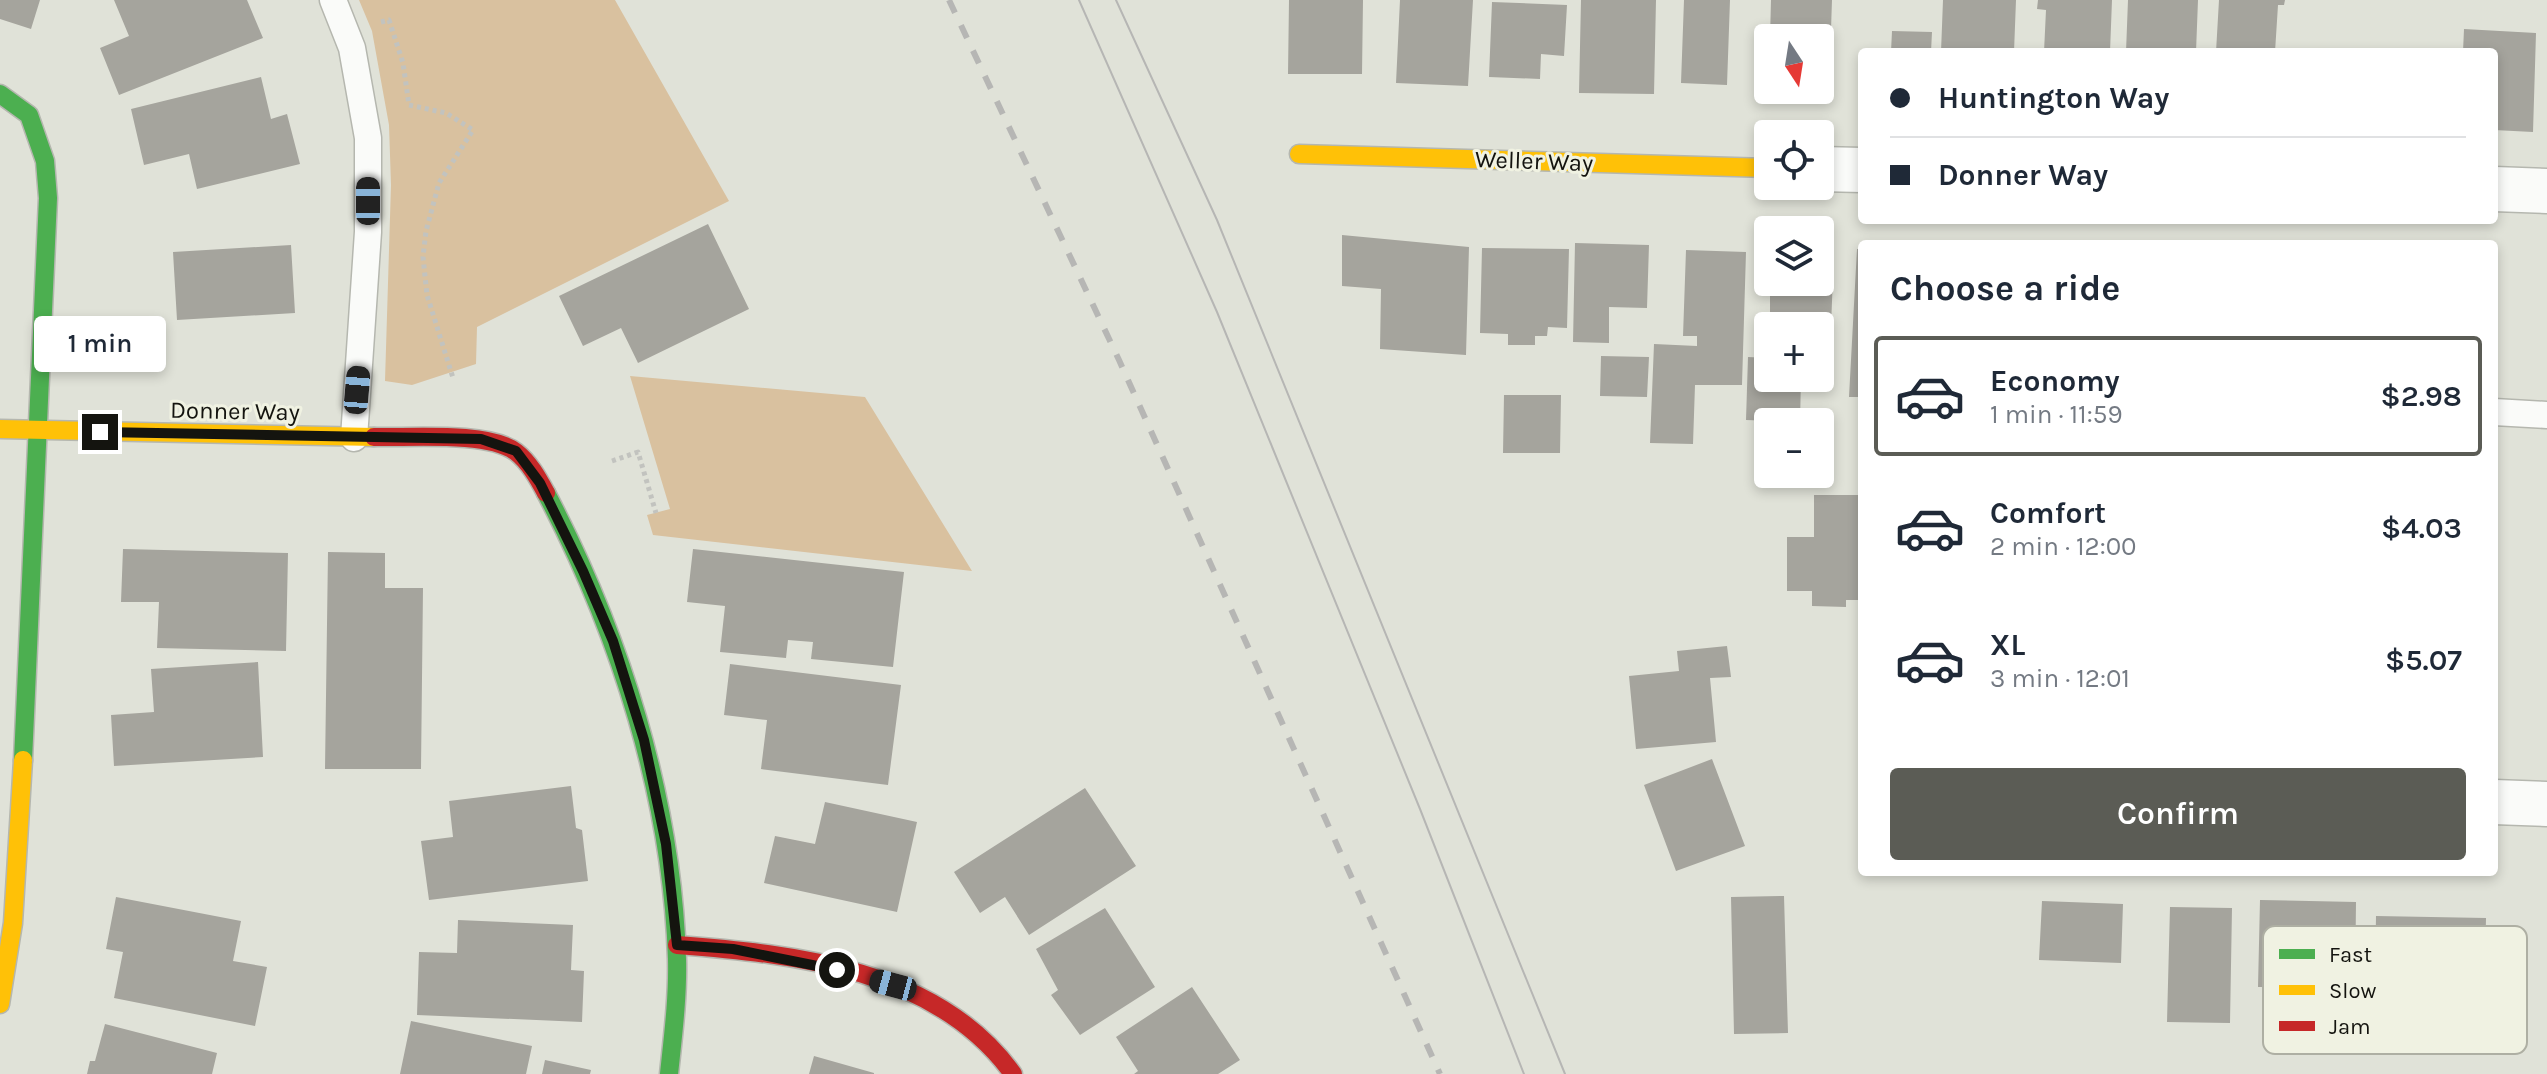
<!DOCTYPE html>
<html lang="en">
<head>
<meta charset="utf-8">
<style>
	body { margin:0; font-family:Karla,sans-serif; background:#f6f6f7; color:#1f2937; height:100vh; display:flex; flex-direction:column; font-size:30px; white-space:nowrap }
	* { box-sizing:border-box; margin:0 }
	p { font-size:26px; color:#747a83 }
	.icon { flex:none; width:44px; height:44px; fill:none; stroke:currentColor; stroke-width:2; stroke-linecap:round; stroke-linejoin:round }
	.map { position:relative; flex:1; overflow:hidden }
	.drawer { position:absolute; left:1858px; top:240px; width:640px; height:636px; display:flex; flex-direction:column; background:#fff; border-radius:8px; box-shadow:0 4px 12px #0003 }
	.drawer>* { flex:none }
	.top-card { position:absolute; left:1858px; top:48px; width:640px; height:176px; border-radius:8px; box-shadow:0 4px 12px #0003; display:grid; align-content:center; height:176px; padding:0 32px; background:#fff }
	.needle { width:52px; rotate:168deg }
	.controls { position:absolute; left:1754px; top:24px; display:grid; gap:16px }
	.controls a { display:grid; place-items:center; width:80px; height:80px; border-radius:8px; background:#fff; box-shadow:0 4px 12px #0003; font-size:40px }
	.end { position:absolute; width:36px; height:36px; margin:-18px; border:10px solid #14140f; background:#fff; box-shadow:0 0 0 4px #fff }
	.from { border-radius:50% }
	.bubble { position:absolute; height:56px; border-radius:8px; background:#fff; box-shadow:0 4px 12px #0003; font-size:26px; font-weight:600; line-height:56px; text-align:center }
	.car { position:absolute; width:24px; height:48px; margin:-24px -12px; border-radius:10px; box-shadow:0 0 6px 2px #0007; background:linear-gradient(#222 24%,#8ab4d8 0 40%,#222 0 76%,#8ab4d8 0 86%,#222 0) }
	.top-card b { display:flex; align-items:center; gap:28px; height:76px; font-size:30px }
	.top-card b+b { border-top:2px solid #e0e1e3 }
	.top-card i { width:20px; height:20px; background:#1f2937 }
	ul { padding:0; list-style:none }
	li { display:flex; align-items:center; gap:24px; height:120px; margin:0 16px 12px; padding:0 16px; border:4px solid transparent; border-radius:8px }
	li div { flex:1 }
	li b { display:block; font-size:30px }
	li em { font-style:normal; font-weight:600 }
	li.selected { border-color:#5b5c55 }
	li>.icon { width:72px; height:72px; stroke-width:1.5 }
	h2 { padding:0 32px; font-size:36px; line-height:96px }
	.button { display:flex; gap:16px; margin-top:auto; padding:16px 32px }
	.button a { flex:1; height:92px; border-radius:8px; background:#5b5c55; color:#fff; font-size:32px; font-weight:600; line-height:92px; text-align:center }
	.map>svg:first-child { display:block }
	.green { fill:#d9c19f }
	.building { fill:#a5a49d }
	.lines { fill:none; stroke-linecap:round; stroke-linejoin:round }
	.lane-casing { stroke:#b5b7af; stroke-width:29 }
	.street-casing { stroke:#b5b7af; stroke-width:47 }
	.fast-casing { stroke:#b5b7af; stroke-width:21 }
	.slow-casing { stroke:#b5b7af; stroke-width:21 }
	.jam-casing { stroke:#b5b7af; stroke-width:21 }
	.path { stroke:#c2c3bf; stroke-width:5; stroke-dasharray:4 4; stroke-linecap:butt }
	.lane { stroke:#fafbf9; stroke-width:26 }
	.street { stroke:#fafbf9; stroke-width:44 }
	.fast { stroke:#4caf50; stroke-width:18 }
	.slow { stroke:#ffc107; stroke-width:18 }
	.jam { stroke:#c62828; stroke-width:18 }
	.tram { stroke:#b6b6b4; stroke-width:2 }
	.rail { stroke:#b6b6b4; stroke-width:6; stroke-dasharray:14 14; stroke-linecap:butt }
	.route { stroke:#14140f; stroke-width:10 }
	.labels { text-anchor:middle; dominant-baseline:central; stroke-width:6; stroke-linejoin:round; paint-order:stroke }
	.street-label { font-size:24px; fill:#14140f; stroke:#f0f2e2 }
	.key { fill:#f0f2e2; stroke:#aeafa3; stroke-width:2 }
	.key-label { font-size:22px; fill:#14140f }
</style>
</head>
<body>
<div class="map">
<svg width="2547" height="1074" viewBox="0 0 2547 1074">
	<rect width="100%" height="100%" fill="#e0e2d8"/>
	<!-- green -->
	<path class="green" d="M 359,0 L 615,0 L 729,201 L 477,327 L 476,364 L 412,385 L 385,381 L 391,185 L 389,125 L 372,31 Z
		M 630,376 L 865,397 L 972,571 L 653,535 L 647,515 L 670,509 Z"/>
	<!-- building -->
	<path class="building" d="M 0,0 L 40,0 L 31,29 L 0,19 Z
		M 114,0 L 247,0 L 263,38 L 119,95 L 100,48 L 129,36 Z
		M 1289,0 L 1363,0 L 1362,74 L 1288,74 Z
		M 1400,0 L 1473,0 L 1468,86 L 1396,83 Z
		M 1581,0 L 1656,0 L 1654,94 L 1579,93 Z
		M 1684,0 L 1730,0 L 1727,85 L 1681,83 Z
		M 1771,0 L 1832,0 L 1830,59 L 1820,59 L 1820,38 L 1770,38 Z
		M 1943,0 L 2016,0 L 2014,52 L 1941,52 Z
		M 2038,0 L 2112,0 L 2110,52 L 2044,52 L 2046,10 L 2037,9 Z
		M 2128,0 L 2198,0 L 2196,52 L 2126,52 Z
		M 2219,0 L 2285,0 L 2284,5 L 2278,5 L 2275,52 L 2216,52 Z
		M 1492,2 L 1567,5 L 1564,56 L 1541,54 L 1540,79 L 1489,77 Z
		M 2464,29 L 2536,33 L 2533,132 L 2494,130 L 2494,52 L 2463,52 Z
		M 1892,31 L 1932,32 L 1931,52 L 1891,52 Z
		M 261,77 L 271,119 L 287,114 L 300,164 L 197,189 L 189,154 L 144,165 L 131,109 Z
		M 708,224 L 749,309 L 638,363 L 621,328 L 583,346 L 559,296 Z
		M 1342,235 L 1469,247 L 1466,355 L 1380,349 L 1381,289 L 1342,286 Z
		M 1575,243 L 1649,245 L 1647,308 L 1609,307 L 1609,343 L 1573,342 Z
		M 291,245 L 295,313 L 177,320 L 173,252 Z
		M 1482,248 L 1569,249 L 1567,328 L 1548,327 L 1547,336 L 1535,336 L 1535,345 L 1508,345 L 1508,334 L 1480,333 Z
		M 1857,249 L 1862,249 L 1862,397 L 1849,397 Z
		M 1686,250 L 1746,252 L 1742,385 L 1695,385 L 1693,444 L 1650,443 L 1654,344 L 1697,346 L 1697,336 L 1683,336 Z
		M 1820,251 L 1834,251 L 1830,352 L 1820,352 L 1820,326 L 1770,326 L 1770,282 L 1820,282 Z
		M 1601,356 L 1649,357 L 1647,397 L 1600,396 Z
		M 1748,357 L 1768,358 L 1768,378 L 1801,378 L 1800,422 L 1746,420 Z
		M 1504,395 L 1561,395 L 1560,453 L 1503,453 Z
		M 1814,495 L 1862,495 L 1862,600 L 1846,600 L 1846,607 L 1812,606 L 1812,591 L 1787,591 L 1787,537 L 1814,537 Z
		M 123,549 L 288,553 L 286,651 L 157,648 L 159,602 L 121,602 Z
		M 693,549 L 904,572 L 893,667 L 811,659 L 813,642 L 788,640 L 786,658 L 720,652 L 725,606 L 687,602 Z
		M 328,552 L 385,553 L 385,588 L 423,588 L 421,769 L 325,769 Z
		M 1727,646 L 1731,677 L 1710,678 L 1716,742 L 1636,749 L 1629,676 L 1679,671 L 1677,651 Z
		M 258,662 L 263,757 L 114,766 L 111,715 L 154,712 L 151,669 Z
		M 730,664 L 901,685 L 888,785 L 761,769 L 767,720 L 724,715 Z
		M 1712,759 L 1745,846 L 1676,871 L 1644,785 Z
		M 571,786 L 576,828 L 582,830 L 588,881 L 429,900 L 421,841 L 453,837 L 449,801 Z
		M 1085,788 L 1136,866 L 1029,935 L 1005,897 L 980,913 L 954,872 Z
		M 825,802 L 917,822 L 897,912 L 764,883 L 775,836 L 815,844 Z
		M 1784,896 L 1788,1033 L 1734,1034 L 1731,897 Z
		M 116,897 L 241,921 L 233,961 L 267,967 L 255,1026 L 114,998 L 123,952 L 106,949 Z
		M 2260,900 L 2356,902 L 2355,988 L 2258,987 Z
		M 2042,901 L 2123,904 L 2121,963 L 2039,960 Z
		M 2170,907 L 2232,908 L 2230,1023 L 2167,1022 Z
		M 1105,908 L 1155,987 L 1080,1035 L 1051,995 L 1058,990 L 1036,949 Z
		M 2376,916 L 2486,918 L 2483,1046 L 2374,1045 Z
		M 458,920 L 573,925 L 571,970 L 584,971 L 582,1022 L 417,1015 L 419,952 L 457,953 Z
		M 1192,987 L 1240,1060 L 1218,1074 L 1134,1074 L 1138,1071 L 1116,1037 Z
		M 411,1021 L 532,1046 L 526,1074 L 400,1074 Z
		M 105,1024 L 217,1053 L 212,1074 L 87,1074 L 90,1061 L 95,1061 Z
		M 814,1056 L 874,1073 L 874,1074 L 809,1074 Z
		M 545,1060 L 591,1070 L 590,1074 L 542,1074 Z"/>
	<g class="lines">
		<defs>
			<path id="lane" d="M 333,0 L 352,48 L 368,138 L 368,232 L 354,438
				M 2494,412 L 2547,415"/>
			<path id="street" d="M 1820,169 L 1862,170
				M 2494,189 L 2547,191
				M 2494,802 L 2547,804"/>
			<path id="fast" d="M 0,94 L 29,115 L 45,161 L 48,198 L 23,760
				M 546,493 C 620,634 672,798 677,959 C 678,997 673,1036 669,1074"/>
			<path id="slow" d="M 1299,154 L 1768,168
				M 0,429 L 374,437
				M 0,1004 L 13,923 L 23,760"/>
			<path id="jam" d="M 374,437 C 409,438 489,431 516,452 C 529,462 538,478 546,493
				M 677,945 C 795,954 938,969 1013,1074"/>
		</defs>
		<!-- lane casing -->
		<use href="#lane" class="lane-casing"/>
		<!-- street casing -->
		<use href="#street" class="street-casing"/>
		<!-- fast casing -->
		<use href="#fast" class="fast-casing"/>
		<!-- slow casing -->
		<use href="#slow" class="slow-casing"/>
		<!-- jam casing -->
		<use href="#jam" class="jam-casing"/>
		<!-- path -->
		<path class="path" d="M 381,22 L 389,20 L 403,63 L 409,105 L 446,113 L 473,130 L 439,183 L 426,231 L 423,257 L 427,295 L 453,378
			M 612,461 L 638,452 L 656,513"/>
		<!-- lane -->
		<use href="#lane" class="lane"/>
		<!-- street -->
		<use href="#street" class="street"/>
		<!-- fast -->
		<use href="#fast" class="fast"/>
		<!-- slow -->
		<use href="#slow" class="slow"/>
		<!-- jam -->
		<use href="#jam" class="jam"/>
		<!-- tram -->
		<path class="tram" d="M 1079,0 L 1217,312 L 1420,809 L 1524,1074
			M 1116,0 L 1217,220 L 1565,1074"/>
		<!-- rail -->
		<path class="rail" d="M 949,0 L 1119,360 L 1440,1074"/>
	</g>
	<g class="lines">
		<!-- route -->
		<path class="route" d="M 100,432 L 481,439 L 516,451 L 540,483 L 583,571 L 613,641 L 644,740 L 666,844 L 677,945 L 733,949 L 837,970"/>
	</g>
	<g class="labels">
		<!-- street labels -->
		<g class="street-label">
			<text transform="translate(1534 161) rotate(2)">Weller Way</text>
			<text transform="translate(235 411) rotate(1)">Donner Way</text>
		</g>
	</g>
	<!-- legend -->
	<rect x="2263" y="926" width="264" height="128" rx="12" class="key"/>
	<rect x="2279" y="949" width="36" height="10" fill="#4caf50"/>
	<rect x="2279" y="985" width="36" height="10" fill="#ffc107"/>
	<rect x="2279" y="1021" width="36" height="10" fill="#c62828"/>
	<g class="key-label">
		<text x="2329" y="962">Fast</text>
		<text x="2329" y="998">Slow</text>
		<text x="2329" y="1034">Jam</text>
	</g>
</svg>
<div class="controls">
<a><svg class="needle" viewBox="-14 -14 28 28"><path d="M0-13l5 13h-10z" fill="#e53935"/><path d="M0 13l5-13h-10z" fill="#747a83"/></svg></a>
<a><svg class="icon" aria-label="locate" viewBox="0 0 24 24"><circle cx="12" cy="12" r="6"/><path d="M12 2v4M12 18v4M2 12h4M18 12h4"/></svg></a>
<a><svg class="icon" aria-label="layers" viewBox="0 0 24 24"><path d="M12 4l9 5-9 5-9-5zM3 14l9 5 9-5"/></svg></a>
<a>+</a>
<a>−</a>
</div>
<i class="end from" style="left:837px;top:970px"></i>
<i class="end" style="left:100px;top:432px"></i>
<div class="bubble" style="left:34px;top:316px;width:132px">1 min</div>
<i class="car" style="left:368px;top:201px;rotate:0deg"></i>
<i class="car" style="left:357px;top:390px;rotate:5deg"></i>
<i class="car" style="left:893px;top:985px;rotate:285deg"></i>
<div class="top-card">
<b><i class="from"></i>Huntington Way</b>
<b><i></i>Donner Way</b>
</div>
<section class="drawer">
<h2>Choose a ride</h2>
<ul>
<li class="selected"><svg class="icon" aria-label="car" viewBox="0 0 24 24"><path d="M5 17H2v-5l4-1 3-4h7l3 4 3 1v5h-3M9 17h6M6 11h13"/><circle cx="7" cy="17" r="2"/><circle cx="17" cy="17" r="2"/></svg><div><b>Economy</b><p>1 min · 11:59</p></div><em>$2.98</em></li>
<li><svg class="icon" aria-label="car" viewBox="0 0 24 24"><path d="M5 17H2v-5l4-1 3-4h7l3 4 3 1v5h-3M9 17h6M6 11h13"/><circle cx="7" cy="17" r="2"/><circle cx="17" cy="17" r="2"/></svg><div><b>Comfort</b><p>2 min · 12:00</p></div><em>$4.03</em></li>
<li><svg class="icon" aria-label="car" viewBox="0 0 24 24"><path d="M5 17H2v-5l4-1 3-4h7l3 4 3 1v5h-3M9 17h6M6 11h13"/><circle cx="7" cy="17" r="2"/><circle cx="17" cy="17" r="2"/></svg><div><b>XL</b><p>3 min · 12:01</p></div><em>$5.07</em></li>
</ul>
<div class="button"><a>Confirm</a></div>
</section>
</div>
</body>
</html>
